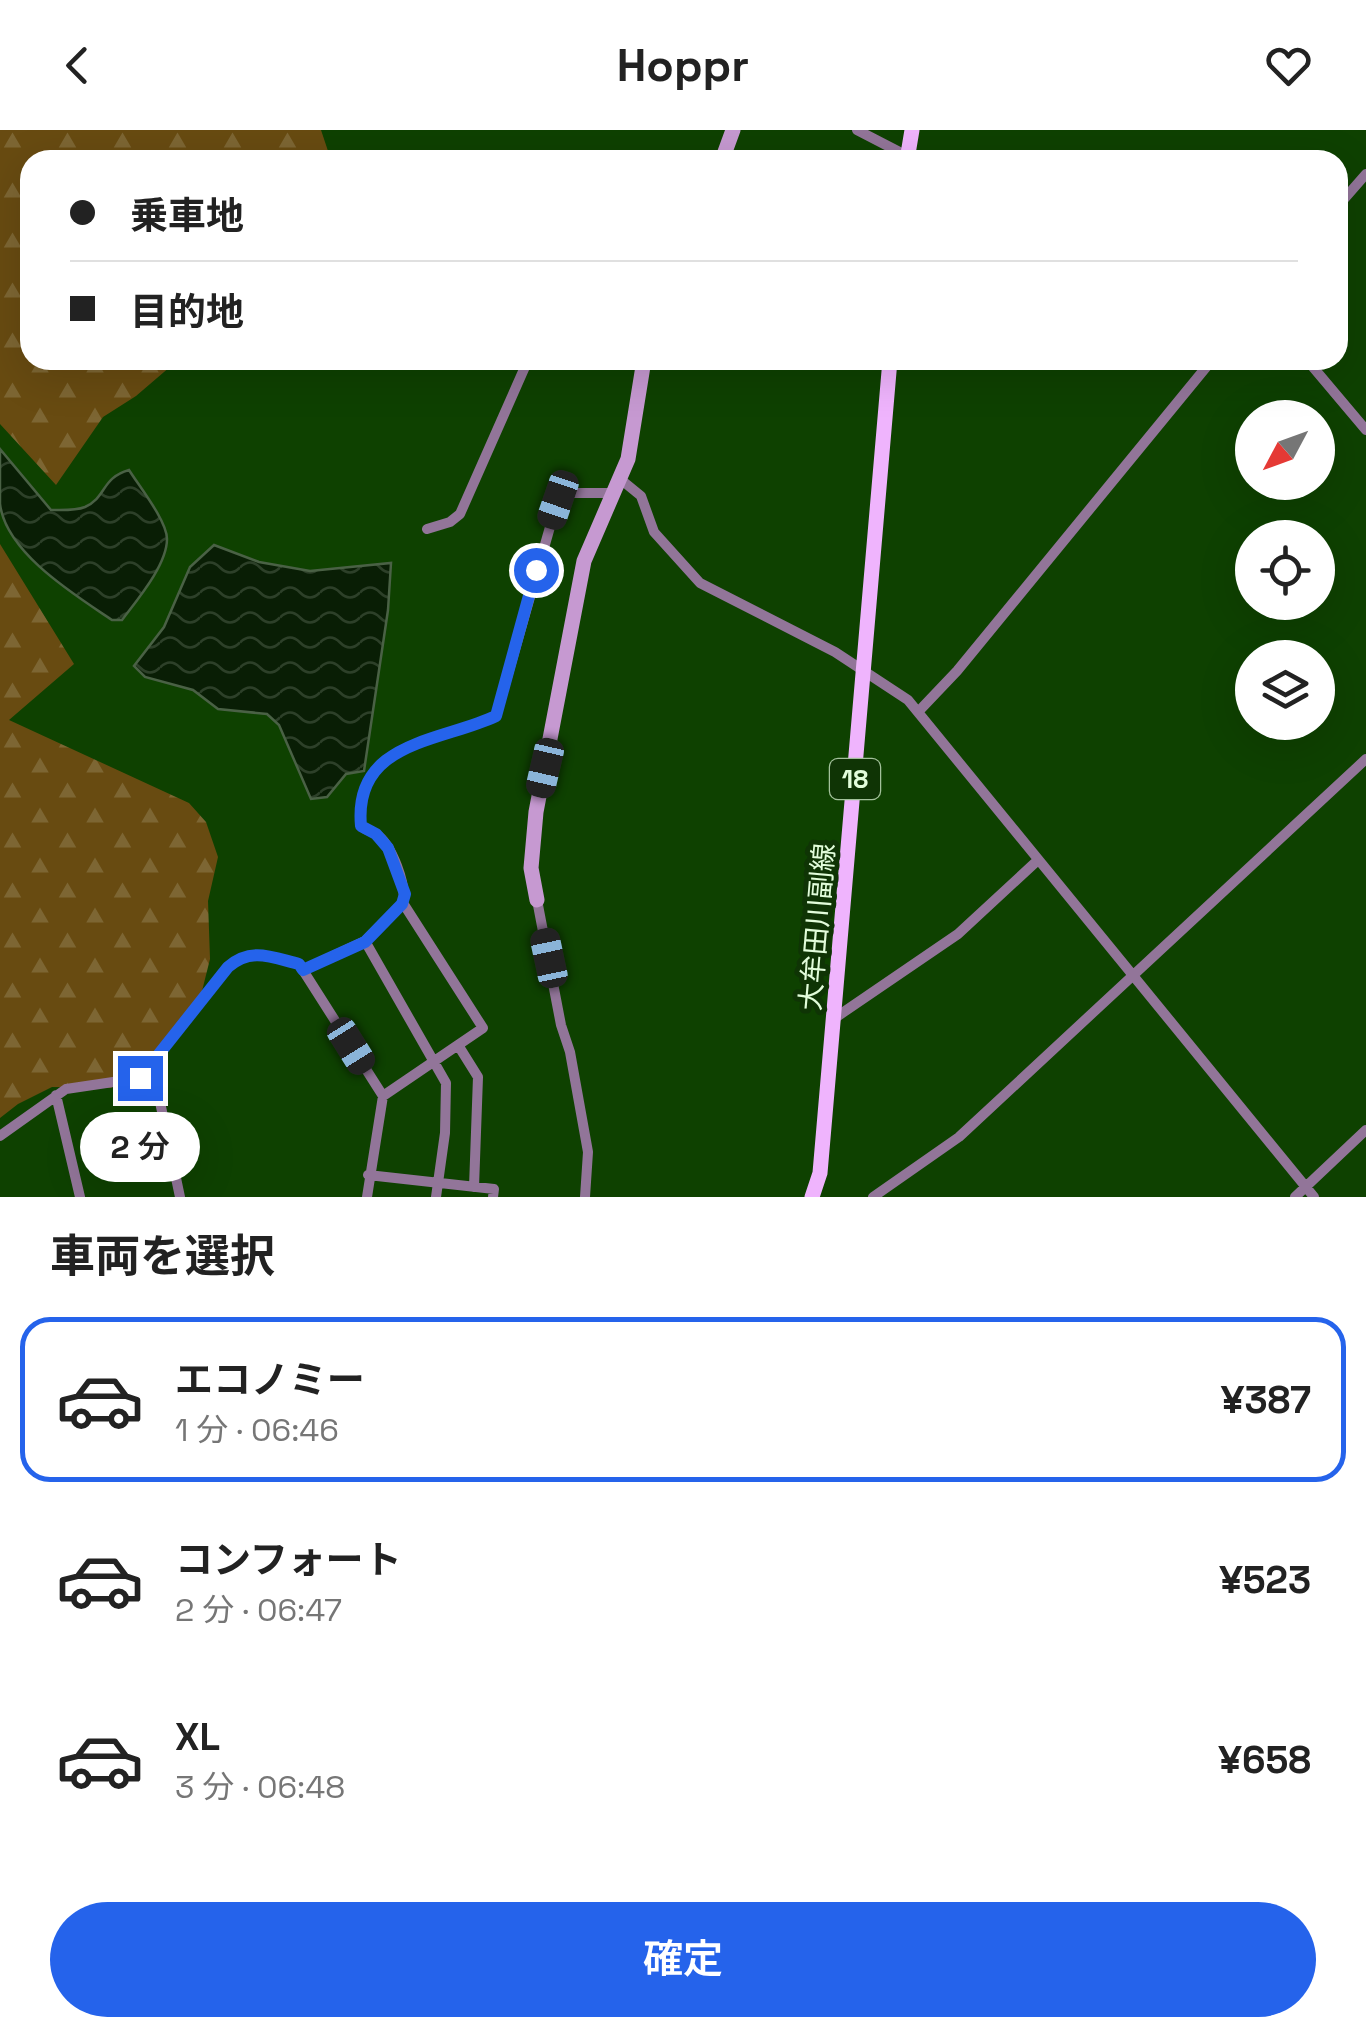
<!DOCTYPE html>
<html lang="ja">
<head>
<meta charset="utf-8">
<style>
	body { margin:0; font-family:"Space Grotesk","Noto Sans JP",sans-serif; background:#f6f6f6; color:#222; height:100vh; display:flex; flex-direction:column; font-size:38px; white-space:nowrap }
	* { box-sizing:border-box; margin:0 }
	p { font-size:32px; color:#767676 }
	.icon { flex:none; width:55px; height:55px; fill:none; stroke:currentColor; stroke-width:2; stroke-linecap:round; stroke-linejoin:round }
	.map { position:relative; height:1067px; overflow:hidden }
	.side { display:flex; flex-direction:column; background:#fff; flex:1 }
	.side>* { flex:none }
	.top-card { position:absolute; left:20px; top:20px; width:1328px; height:220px; border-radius:30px; box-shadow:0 10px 40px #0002; display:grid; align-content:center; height:220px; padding:0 50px; background:#fff }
	.needle { width:65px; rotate:229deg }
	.tools { position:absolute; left:1235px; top:270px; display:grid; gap:20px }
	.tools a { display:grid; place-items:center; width:100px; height:100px; border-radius:50%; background:#fff; box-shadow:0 10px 40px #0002; font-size:50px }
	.end { position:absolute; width:45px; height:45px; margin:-22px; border:12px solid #2563eb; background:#fff; box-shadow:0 0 0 5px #fff }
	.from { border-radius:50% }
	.bubble { position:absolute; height:70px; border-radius:35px; background:#fff; box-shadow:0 10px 40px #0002; font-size:32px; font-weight:600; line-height:70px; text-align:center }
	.car { position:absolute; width:30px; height:60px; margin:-30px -15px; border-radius:12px; box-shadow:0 0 8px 2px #0007; background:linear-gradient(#222 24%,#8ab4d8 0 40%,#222 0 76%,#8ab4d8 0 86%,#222 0) }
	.top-card b { display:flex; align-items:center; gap:35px; height:95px; font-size:38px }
	.top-card b+b { border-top:2px solid #e0e0e0 }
	.top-card i { width:25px; height:25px; background:#222 }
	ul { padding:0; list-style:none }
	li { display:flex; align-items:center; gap:30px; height:165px; margin:0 20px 15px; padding:0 30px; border:5px solid transparent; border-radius:30px }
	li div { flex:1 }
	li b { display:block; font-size:38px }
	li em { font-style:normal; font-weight:600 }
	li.active { border-color:#2563eb }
	li>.icon { width:90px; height:90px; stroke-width:1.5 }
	h2 { padding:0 50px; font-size:45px; line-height:120px }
	.cta { display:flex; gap:20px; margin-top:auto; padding:20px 50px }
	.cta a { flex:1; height:115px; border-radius:60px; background:#2563eb; color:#fff; font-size:40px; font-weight:600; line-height:115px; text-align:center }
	header { display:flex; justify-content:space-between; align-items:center; height:130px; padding:0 50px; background:#fff; font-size:45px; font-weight:600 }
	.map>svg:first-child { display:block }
	.forest { fill:url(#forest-firs) }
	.water { fill:url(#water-waves); stroke:#4a6145; stroke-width:2.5 }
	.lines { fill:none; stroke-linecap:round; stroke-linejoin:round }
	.street { stroke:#927599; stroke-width:10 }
	.secondary { stroke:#c699d1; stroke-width:15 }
	.primary { stroke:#efb4fd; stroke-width:15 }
	.route { stroke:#2563eb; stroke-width:12 }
	.labels { text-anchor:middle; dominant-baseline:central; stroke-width:10; stroke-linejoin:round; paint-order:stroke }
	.shield { fill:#0f3405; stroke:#a3c19b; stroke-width:2.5 }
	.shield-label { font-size:25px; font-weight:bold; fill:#e2fddb }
	.street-label { font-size:28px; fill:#e2fddb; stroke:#0f3405 }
</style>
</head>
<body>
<header><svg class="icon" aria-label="back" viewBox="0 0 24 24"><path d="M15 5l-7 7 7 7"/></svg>Hoppr<svg class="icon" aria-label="heart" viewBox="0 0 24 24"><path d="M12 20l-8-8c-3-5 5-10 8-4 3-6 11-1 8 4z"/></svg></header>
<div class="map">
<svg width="1366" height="1067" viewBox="0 0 1366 1067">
	<defs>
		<pattern id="forest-firs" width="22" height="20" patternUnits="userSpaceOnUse" patternTransform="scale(2.5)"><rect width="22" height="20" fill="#684b11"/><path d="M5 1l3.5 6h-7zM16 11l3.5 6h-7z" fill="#7d6633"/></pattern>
		<pattern id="water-waves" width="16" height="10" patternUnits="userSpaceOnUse" patternTransform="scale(2.5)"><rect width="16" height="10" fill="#091e05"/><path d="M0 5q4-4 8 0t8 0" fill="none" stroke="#2d4029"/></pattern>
	</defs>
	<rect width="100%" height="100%" fill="#0e4100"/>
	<!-- forest -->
	<path class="forest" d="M 0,0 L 321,0 L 331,30 L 30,30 L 30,230 L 178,230 L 136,266 L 103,287 L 56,355 L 0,294 Z
		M 0,414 L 74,534 L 9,590 L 189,673 L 206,692 L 218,727 L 208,771 L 210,829 L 202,861 L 192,878 L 162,925 L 111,958 L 52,957 L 18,974 L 0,988 Z"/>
	<!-- water -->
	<path class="water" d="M 0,319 L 51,380 C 62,380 75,381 85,377 C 107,367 101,348 129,340 C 139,356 167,391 167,409 C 167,435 137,470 122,490 L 112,490 C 75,465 6,423 0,374 C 0,357 0,337 0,319 Z
		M 214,415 L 259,432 L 310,441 L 391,433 L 388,480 L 364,641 L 346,644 L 327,667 L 311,669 L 279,595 L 267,584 L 218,579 L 193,560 L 145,547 L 134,536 L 164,497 L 190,437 Z"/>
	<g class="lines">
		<!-- street -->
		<path class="street" d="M 857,0 L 915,30
			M 1338,76 L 1366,44
			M 1307,230 L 1366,300
			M 619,348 L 641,366 L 654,402 L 700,453 L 835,522 L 908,570 L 1314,1067
			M 427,399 L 450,392 L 460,384 L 528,230
			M 918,582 L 957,541 L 1212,230
			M 537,770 L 561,895 L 570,922 L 588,1022 L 585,1067
			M 365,811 L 446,953 L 445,1003 L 436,1067
			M 303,840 L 365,811 L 403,773
			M 835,888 L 958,804 L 1038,730
			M 458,915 L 478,947 L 474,1057
			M 152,934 L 180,1067
			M 56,965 L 80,1067
			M 0,1006 L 66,959 L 140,948 L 228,837 C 251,817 271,827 299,834 L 383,966
			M 368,1045 L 494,1059 L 493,1067
			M 367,1067 L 383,966 L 483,898 L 403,773 C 407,756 392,714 376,704 C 371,701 365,700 361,696 C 354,610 441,612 496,586 L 558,369 L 569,363 L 613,363
			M 873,1067 L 959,1007 L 1366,629
			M 1295,1067 L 1366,1000"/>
		<!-- secondary -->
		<path class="secondary" d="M 722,30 L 733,0
			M 537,770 L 531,738 L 536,682 L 584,431 L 628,329 L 644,230"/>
		<!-- primary -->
		<path class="primary" d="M 907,30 L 912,0
			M 812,1067 L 820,1043 L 890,230"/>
	</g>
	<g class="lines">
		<!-- route -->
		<path class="route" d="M 140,948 L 228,837 C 251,817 271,827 299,834 L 303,840 L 365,812 L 402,774 L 405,764 L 388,718 L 376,704 L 361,696 C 353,611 441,612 496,586 L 536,440"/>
	</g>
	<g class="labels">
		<!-- shield labels -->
		<rect class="shield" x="830" y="629" width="50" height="40" rx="8"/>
		<g class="shield-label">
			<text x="855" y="649">18</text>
		</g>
		<!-- street labels -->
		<g class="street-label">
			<text transform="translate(817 797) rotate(-85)">大牟田川副線</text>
		</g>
	</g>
</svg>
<div class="tools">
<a><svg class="needle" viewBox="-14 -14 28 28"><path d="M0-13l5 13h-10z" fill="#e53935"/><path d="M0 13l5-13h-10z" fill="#767676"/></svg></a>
<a><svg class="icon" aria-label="locate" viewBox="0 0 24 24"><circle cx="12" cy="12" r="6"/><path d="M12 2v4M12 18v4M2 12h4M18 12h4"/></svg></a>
<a><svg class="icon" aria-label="layers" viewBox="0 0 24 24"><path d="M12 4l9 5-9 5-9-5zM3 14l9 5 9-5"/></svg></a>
</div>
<i class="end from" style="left:536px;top:440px"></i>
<i class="end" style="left:140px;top:948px"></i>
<div class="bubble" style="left:80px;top:982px;width:120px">2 分</div>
<i class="car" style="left:558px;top:370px;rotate:199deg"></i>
<i class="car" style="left:545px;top:638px;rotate:193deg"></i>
<i class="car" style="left:549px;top:828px;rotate:348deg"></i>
<i class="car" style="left:351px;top:916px;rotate:148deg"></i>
<div class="top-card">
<b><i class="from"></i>乗車地</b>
<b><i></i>目的地</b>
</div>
</div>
<section class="side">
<h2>車両を選択</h2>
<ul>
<li class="active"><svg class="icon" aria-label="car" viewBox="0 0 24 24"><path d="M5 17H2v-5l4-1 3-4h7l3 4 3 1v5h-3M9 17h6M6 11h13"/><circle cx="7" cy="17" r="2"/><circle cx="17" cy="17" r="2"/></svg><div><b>エコノミー</b><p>1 分 · 06:46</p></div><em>¥387</em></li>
<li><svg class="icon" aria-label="car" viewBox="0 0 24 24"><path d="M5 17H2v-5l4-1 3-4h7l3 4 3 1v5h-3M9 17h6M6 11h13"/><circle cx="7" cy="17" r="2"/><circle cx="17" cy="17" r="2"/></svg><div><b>コンフォート</b><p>2 分 · 06:47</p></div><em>¥523</em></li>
<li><svg class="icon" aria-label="car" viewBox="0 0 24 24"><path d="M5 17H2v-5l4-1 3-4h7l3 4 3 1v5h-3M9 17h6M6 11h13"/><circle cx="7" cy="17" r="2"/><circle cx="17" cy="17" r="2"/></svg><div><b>XL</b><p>3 分 · 06:48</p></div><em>¥658</em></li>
</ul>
<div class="cta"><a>確定</a></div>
</section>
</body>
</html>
